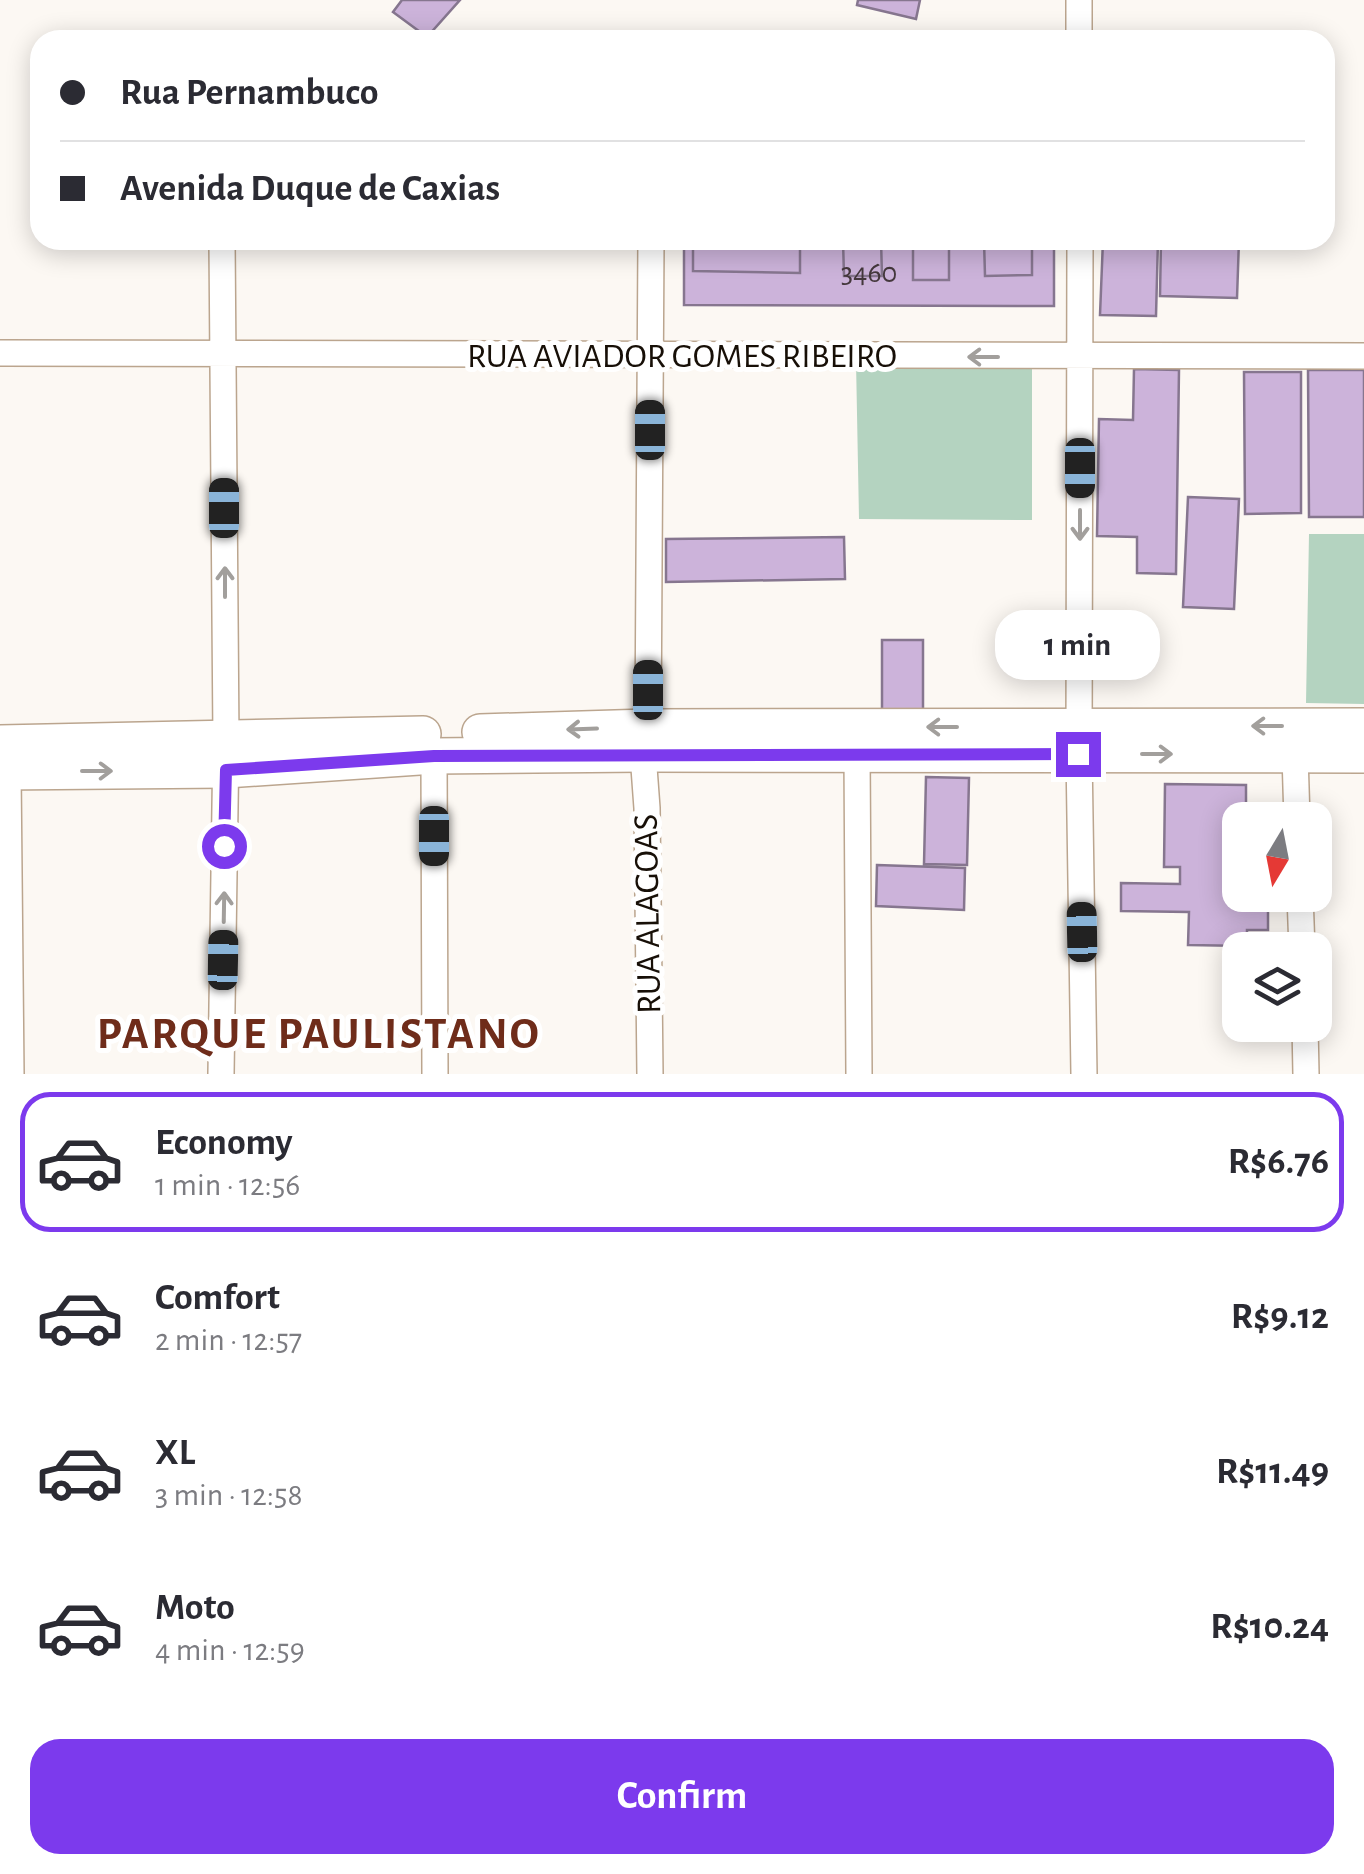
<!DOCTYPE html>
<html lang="en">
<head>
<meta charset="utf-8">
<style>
	body { margin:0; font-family:"Alegreya Sans",sans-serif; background:#f7f7f7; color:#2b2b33; height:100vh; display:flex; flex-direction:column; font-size:38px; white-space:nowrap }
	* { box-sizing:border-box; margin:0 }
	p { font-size:32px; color:#7c7c81 }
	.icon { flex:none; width:55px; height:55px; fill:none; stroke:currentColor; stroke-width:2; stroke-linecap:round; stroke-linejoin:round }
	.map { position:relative; height:1074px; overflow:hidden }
	.details { display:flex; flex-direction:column; background:#fff; flex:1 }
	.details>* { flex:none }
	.guide { position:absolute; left:30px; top:30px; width:1305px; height:220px; border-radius:30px; box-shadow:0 5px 25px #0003; display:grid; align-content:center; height:220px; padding:0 30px; background:#fff }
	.needle { width:65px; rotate:190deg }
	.controls { position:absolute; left:1222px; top:802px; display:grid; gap:20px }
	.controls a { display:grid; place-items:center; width:110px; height:110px; border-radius:20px; background:#fff; box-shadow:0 5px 25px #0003; font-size:50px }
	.end { position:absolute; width:45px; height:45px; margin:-22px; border:12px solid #7c3aed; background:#fff; box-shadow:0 0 0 5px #fff }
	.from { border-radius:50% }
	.bubble { position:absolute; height:70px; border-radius:30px; background:#fff; box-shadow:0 5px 25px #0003; font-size:32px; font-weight:600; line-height:70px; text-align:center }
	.car { position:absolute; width:30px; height:60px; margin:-30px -15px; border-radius:12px; box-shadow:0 0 8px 2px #0007; background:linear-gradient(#222 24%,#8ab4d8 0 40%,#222 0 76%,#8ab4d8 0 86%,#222 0) }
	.guide b { display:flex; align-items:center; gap:35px; height:95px; font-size:38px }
	.guide b+b { border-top:2px solid #e1e1e2 }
	.guide i { width:25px; height:25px; background:#2b2b33 }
	ul { padding:18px 0 0; list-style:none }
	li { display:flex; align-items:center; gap:30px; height:140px; margin:0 20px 15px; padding:0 10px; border:5px solid transparent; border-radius:30px }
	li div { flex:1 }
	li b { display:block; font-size:38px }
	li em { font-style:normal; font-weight:600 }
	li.current { border-color:#7c3aed }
	li>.icon { width:90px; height:90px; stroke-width:1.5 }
	.primary-button { display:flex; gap:20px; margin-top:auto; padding:20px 30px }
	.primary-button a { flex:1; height:115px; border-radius:30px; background:#7c3aed; color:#fff; font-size:40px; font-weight:600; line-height:115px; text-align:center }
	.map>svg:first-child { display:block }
	.green { fill:#b4d3c0 }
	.building { fill:#ccb3da; stroke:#86768f; stroke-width:2.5 }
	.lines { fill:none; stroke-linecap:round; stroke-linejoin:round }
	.minor-casing { stroke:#bba58e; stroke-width:28 }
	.secondary-casing { stroke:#bba58e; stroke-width:38 }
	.minor { stroke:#fff; stroke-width:25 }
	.secondary { stroke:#fff; stroke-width:35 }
	.oneway { stroke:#a29f9c }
	.route { stroke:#7c3aed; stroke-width:12 }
	.labels { text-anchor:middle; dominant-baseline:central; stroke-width:10; stroke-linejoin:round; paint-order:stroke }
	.number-label { font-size:30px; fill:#44383c }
	.street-label { font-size:35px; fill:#170f07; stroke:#fff }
	.district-label { font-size:45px; font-weight:bold; letter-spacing:2.5px; fill:#6f2c1a; stroke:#fff }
</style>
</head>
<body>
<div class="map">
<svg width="1364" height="1074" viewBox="0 0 1364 1074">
	<rect width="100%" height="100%" fill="#fcf8f3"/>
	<!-- green -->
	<path class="green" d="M 856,361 L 1032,363 L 1032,520 L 859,519 Z
		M 1309,534 L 1364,534 L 1364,704 L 1306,703 Z"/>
	<!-- building -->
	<path class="building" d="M 402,0 L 460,0 L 427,37 L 393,12 Z
		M 858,0 L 920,0 L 916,19 L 857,5 Z
		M 684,240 L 1054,240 L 1054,306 L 684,305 Z
		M 693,240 L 800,240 L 800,273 L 693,271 Z
		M 843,240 L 881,240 L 882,276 L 844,276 Z
		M 913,240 L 949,240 L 949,280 L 913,280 Z
		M 984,240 L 1032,240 L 1032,275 L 985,276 Z
		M 1103,240 L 1158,240 L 1156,316 L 1100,315 Z
		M 1161,240 L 1239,240 L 1237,298 L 1160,296 Z
		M 1134,369 L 1179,370 L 1176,574 L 1137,573 L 1137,537 L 1097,536 L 1099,419 L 1133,420 Z
		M 1308,370 L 1364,370 L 1364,517 L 1309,517 Z
		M 1244,372 L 1301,372 L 1301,513 L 1245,514 Z
		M 1188,497 L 1239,499 L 1234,609 L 1183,607 Z
		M 844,537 L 845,579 L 666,582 L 666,539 Z
		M 882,640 L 923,640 L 923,712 L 882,713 Z
		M 926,777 L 969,778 L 967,865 L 924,864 Z
		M 1165,784 L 1246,785 L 1246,820 L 1240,820 L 1240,867 L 1228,866 L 1228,884 L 1240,884 L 1240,895 L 1268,895 L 1268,930 L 1247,930 L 1247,946 L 1188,945 L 1189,912 L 1121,911 L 1121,883 L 1180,884 L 1180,867 L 1164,867 Z
		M 877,865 L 965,868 L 964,910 L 876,906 Z"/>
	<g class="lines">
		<defs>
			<path id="minor" d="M 1079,40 L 1079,0
				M 1080,240 L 1079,754 L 1084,1074
				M 0,353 L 1364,356
				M 648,727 L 651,240
				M 643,754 L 647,808 L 650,1074
				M 857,754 L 859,1074
				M 1295,755 L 1297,820
				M 434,756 L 435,1074
				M 8,772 L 11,1074
				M 1300,895 L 1302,950
				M 1305,1025 L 1306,1074
				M 221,1074 L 226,740 L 222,240"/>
			<path id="secondary" d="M 480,732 L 648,727 L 1364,726
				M 0,743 L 423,734
				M 0,772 L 226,770 L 434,756 L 643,754 L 1364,755"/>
		</defs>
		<!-- minor casing -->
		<use href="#minor" class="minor-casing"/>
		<!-- secondary casing -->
		<use href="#secondary" class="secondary-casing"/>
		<!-- minor -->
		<use href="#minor" class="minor"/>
		<!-- secondary -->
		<use href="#secondary" class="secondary"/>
	</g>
	<!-- one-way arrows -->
	<defs><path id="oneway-shaft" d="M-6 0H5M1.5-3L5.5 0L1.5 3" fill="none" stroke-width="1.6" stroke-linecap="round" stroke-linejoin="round" transform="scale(2.5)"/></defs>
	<g class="oneway">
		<use href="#oneway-shaft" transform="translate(983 357) rotate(-180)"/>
		<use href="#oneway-shaft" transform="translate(1080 525) rotate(90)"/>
		<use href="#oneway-shaft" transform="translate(225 582) rotate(-90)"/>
		<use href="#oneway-shaft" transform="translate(1267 726) rotate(-180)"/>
		<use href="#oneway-shaft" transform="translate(942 727) rotate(-180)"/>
		<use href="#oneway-shaft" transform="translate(582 729) rotate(178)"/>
		<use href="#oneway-shaft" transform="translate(1157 754)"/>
		<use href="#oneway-shaft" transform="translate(97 771)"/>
		<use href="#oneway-shaft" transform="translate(224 907) rotate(-89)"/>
	</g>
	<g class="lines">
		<!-- route -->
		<path class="route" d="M 224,846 L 226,770 L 434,756 L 1078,754"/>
	</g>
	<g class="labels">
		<!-- number labels -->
		<g class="number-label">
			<text x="869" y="273">3460</text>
		</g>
		<!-- street labels -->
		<g class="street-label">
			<text x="682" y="356">RUA AVIADOR GOMES RIBEIRO</text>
			<text transform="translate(648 914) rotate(-91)">RUA ALAGOAS</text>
		</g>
		<!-- district labels -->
		<g class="district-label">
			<text x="319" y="1034">PARQUE PAULISTANO</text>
		</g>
	</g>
</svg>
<div class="controls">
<a><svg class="needle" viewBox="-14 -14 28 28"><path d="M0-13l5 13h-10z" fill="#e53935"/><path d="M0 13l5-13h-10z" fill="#7c7c81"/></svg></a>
<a><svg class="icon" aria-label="layers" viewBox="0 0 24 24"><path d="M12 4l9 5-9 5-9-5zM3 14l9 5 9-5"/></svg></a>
</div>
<i class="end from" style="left:224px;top:846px"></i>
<i class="end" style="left:1078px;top:754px"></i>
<div class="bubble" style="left:995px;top:610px;width:165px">1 min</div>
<i class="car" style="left:650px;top:430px;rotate:0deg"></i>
<i class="car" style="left:1080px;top:468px;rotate:180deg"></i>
<i class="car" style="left:224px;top:508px;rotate:0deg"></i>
<i class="car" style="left:648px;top:690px;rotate:0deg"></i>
<i class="car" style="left:434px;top:836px;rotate:180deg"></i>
<i class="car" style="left:1082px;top:932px;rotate:359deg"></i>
<i class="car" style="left:223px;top:960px;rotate:1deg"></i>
<div class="guide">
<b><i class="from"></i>Rua Pernambuco</b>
<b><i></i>Avenida Duque de Caxias</b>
</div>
</div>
<section class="details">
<ul>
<li class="current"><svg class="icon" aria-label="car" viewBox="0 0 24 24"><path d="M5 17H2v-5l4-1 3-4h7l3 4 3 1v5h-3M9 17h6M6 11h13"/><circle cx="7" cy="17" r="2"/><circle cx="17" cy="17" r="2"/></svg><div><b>Economy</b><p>1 min · 12:56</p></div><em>R$6.76</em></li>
<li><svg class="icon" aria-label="car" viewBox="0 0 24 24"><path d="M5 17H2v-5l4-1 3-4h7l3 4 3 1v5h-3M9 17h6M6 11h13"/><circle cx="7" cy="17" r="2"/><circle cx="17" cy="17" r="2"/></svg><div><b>Comfort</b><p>2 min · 12:57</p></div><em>R$9.12</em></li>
<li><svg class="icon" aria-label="car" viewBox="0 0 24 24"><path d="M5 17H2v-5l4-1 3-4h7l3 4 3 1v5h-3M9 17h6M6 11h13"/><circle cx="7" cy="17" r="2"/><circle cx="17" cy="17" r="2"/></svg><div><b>XL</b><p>3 min · 12:58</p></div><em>R$11.49</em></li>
<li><svg class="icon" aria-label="car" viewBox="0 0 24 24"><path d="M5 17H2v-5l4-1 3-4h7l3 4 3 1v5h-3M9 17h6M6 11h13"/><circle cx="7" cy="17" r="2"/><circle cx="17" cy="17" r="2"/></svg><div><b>Moto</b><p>4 min · 12:59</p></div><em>R$10.24</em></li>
</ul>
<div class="primary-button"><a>Confirm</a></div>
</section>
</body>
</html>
